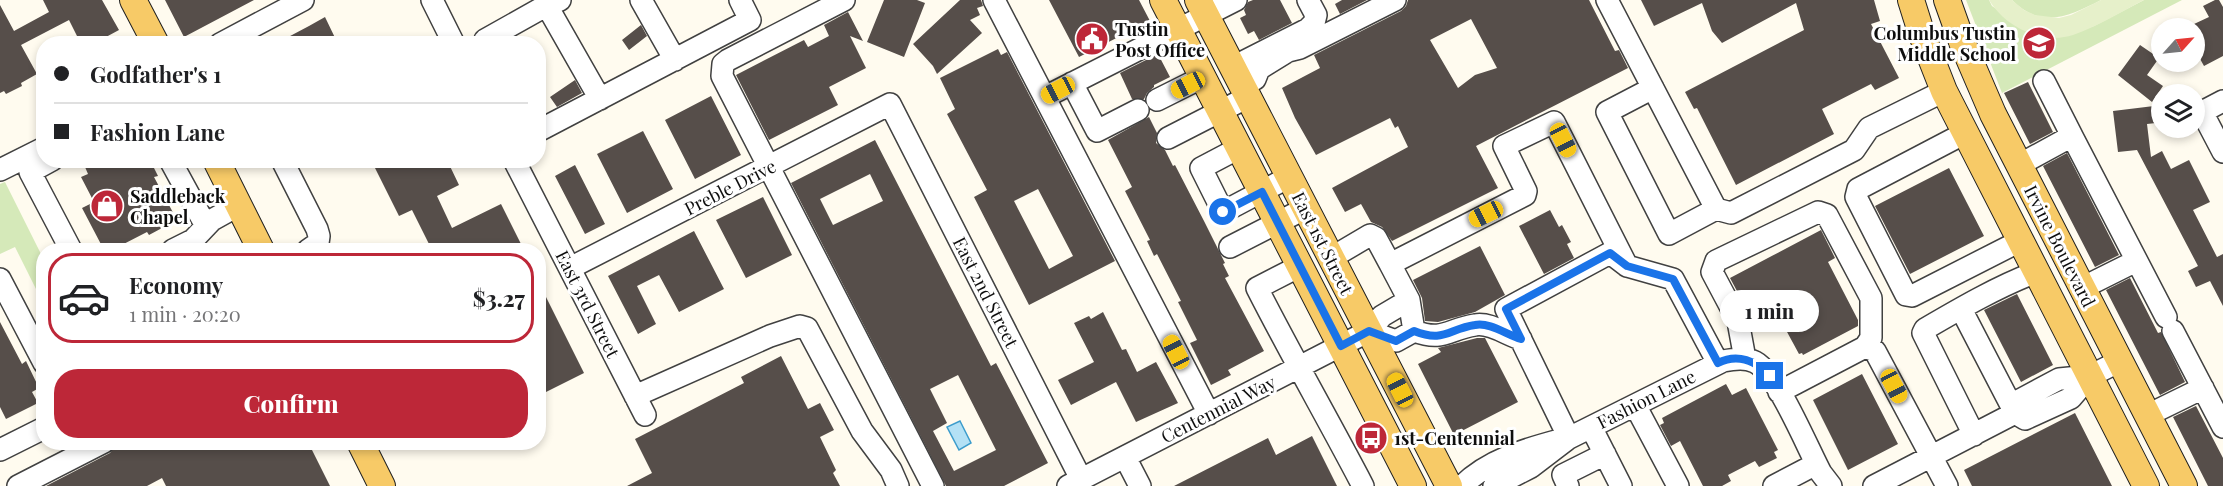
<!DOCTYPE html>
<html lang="en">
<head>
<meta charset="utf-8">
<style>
	body { margin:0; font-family:"Playfair Display",serif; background:#f6f6f6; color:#202124; height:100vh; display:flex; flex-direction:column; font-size:22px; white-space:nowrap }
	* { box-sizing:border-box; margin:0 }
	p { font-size:20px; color:#757577 }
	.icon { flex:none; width:33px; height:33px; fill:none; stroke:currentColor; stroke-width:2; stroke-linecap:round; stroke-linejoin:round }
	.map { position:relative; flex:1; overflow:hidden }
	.details { position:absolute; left:36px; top:243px; width:510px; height:207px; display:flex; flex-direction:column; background:#fff; border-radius:24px; box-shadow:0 3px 9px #0003 }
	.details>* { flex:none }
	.banner { position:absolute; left:36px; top:36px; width:510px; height:132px; border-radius:24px; box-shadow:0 3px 9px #0003; display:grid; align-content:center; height:132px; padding:0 18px; background:#fff }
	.needle { width:39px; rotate:63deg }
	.fabs { position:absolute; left:2151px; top:18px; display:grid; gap:12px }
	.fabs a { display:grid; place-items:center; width:54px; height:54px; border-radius:50%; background:#fff; box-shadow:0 3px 9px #0003; font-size:30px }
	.end { position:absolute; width:27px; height:27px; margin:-14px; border:8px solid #1a73e8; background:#fff; box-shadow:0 0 0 3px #fff }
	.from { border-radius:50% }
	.bubble { position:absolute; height:42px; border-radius:21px; background:#fff; box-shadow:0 3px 9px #0003; font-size:20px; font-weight:800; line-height:42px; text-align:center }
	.car { position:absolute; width:18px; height:36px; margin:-18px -9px; border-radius:8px; box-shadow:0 0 4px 2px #0007; background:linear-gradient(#f5c518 24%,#345 0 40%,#f5c518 0 76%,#345 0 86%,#f5c518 0) }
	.banner b { display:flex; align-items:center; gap:21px; height:57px; font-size:22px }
	.banner b+b { border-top:2px solid #e0e0e0 }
	.banner i { width:15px; height:15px; background:#202124 }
	ul { padding:10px 0 0; list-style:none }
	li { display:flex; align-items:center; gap:18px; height:90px; margin:0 12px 9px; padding:0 6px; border:3px solid transparent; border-radius:24px }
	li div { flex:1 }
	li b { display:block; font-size:22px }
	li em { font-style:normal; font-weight:800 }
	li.selected { border-color:#bd2738 }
	li>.icon { width:54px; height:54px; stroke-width:1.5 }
	.cta { display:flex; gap:12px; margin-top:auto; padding:12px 18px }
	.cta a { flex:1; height:69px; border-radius:24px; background:#bd2738; color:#fff; font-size:24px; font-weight:800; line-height:69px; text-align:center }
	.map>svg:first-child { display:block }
	.green { fill:#d5e9b9 }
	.pitch { fill:#e6f0ca }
	.water { fill:#b4e1f5; stroke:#3c9ccc; stroke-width:1.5 }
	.building { fill:#564e4a; fill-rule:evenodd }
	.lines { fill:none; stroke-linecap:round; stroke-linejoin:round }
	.minor-casing { stroke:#414141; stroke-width:24 }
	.major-casing { stroke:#1f1f1f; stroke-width:28 }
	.minor { stroke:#fff; stroke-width:21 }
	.major { stroke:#f7ca67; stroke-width:26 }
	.route { stroke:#1a73e8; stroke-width:8 }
	.labels { text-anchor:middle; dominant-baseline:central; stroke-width:6; stroke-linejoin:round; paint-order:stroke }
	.poi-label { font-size:18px; font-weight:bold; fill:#0e0e0e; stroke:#fff; text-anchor:start }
	.street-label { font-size:18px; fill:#0e0e0e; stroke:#fff }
</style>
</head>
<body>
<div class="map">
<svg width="2223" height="486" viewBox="0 0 2223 486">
	<rect width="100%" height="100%" fill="#fffbef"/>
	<!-- green -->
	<path class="green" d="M 1966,0 L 1989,0 L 1992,6 L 2034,34 L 2059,37 L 2094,26 L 2144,0 L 2182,0 L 2002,93 Z
		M 2012,0 L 2101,0 C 2070,16 2041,30 2012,0 Z
		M 5,182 L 43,258 L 43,303 L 15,247 L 0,254 L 0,184 Z"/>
	<!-- pitch -->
	<path class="pitch" d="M 1989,0 L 2012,0 L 2024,10 L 2035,15 L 2059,18 L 2071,15 L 2101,0 L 2144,0 C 2121,12 2098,26 2073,35 C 2042,45 2005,27 1989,0 Z"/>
	<!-- water -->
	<path class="water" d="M 960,421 L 971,443 L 959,450 L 947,427 Z"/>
	<!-- building -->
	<path class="building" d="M 43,0 L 102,0 L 119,30 L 93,44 L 81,44 L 69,20 L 21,45 L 37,74 L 21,83 L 22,86 L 6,94 L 4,91 L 0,93 L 0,5 L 14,31 L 49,12 Z
		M 165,0 L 254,0 L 184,37 Z
		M 884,0 L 917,0 L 925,3 L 904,57 L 867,42 Z
		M 960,0 L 981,0 L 983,6 L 977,8 L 980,15 L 970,20 L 982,33 L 937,74 L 933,66 L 913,44 Z
		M 1049,0 L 1139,0 L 1150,21 L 1079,57 Z
		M 1253,0 L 1280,0 L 1292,23 L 1259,40 L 1254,31 L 1248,34 L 1240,18 L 1246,15 L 1244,10 L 1248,2 Z
		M 1342,0 L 1367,0 L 1340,14 L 1335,4 Z
		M 1408,0 L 1589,0 L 1615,51 L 1619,50 L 1628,68 L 1476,146 L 1498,188 L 1392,241 L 1382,227 L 1371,222 L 1361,204 L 1345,212 L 1332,188 L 1408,147 L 1398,126 L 1395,128 L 1390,118 L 1316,155 L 1295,118 L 1282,88 L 1320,68 L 1314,55 L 1401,11 L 1406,6 ZM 1471,19 L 1497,68 L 1475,75 L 1458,88 L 1430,40 Z
		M 1641,0 L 1874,0 L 1880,21 L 1871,24 L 1899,78 L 1875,90 L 1871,84 L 1822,109 L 1834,134 L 1736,185 L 1697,108 L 1694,109 L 1685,92 L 1804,30 L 1796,3 L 1722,43 L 1712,31 L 1702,3 L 1654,26 Z
		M 2215,0 L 2219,0 L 2223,7 L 2223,56 L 2204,66 L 2194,48 L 2194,24 L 2209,17 L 2203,6 Z
		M 848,12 L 863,41 L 850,36 L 866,68 L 829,87 L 838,105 L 769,140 L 736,75 L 804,40 L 808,47 L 829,36 L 824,25 Z
		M 325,17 L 338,44 L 275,44 L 309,26 Z
		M 641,25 L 647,36 L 629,50 L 622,40 Z
		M 2140,45 L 2159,58 L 2147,75 L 2163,86 L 2152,102 L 2118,75 Z
		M 998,49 L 1001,55 L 1007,52 L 1115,261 L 1029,305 L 974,197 L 987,190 L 947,114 L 955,109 L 940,78 ZM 1038,189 L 1073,256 L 1049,269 L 1014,201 Z
		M 1158,54 L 1170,77 L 1154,85 L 1154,87 L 1147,93 L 1144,99 L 1132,99 L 1120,73 Z
		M 575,80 L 582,93 L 557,107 L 550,97 Z
		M 2028,82 L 2053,132 L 2030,144 L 2004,93 Z
		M 711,96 L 741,155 L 695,179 L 665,120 Z
		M 2154,106 L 2156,123 L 2147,124 L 2151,157 L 2162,151 L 2171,169 L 2189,160 L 2210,202 L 2193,210 L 2217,257 L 2223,254 L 2223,306 L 2210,281 L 2196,287 L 2188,271 L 2198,266 L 2137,150 L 2118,152 L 2113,111 Z
		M 1149,117 L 1157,133 L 1156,143 L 1165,150 L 1173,166 L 1175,165 L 1204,221 L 1225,263 L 1223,264 L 1229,276 L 1225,278 L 1264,351 L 1228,370 L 1231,375 L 1211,385 L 1190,343 L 1197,340 L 1178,302 L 1181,301 L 1157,254 L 1154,256 L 1147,241 L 1150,240 L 1125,191 L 1132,187 L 1108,140 Z
		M 643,131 L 673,189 L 627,213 L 597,154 Z
		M 875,140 L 991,366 L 996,363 L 1048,463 L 1004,486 L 946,486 L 791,183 ZM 870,174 L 883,201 L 833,225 L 820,199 ZM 958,375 L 996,450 L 954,471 L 933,431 L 947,423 L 930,389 Z
		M 2067,153 L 2119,255 L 2095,267 L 2043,166 Z
		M 82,160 L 150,160 L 158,176 L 154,177 L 177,220 L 149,235 L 147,232 L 112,250 L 104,250 L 82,208 L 94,202 L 81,177 L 88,174 Z
		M 371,160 L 447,160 L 459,185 L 437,196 L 452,228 L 501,204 L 524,250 L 432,250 L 412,210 L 399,216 Z
		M 575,165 L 605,224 L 585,234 L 555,176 Z
		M 1949,168 L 1984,236 L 1910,274 L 1875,206 Z
		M 763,197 L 792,255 L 746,278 L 716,220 Z
		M 1550,210 L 1559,227 L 1562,225 L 1571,242 L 1567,244 L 1574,258 L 1544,274 L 1519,226 Z
		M 1821,230 L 1835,258 L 1828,262 L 1858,320 L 1858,326 L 1803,355 L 1802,353 L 1799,354 L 1780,319 L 1770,324 L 1767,317 L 1759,321 L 1758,319 L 1756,320 L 1748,305 L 1745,306 L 1730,278 Z
		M 694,231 L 724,289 L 679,312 L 659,275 L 637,286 L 656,324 L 638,334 L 608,276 Z
		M 1480,246 L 1505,295 L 1475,312 L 1438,322 L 1425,321 L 1422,298 L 1413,280 Z
		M 2130,278 L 2158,333 L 2161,332 L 2185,382 L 2160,395 L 2106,290 Z
		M 538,281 L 584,373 L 538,396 Z
		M 2017,294 L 2053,365 L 2021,382 L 1984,310 Z
		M 1103,312 L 1122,350 L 1126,349 L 1137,372 L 1156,362 L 1178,403 L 1136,422 L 1116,382 L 1071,405 L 1058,380 L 1094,362 L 1074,323 L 1089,316 L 1091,319 Z
		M 0,322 L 22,364 L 26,361 L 39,388 L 32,392 L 38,403 L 6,419 L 0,407 Z
		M 1477,338 L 1485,338 L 1518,402 L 1454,435 L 1418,364 L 1441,352 L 1438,348 Z
		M 781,356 L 808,409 L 820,403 L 834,430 L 820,437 L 836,470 L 833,473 L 840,486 L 627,486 L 652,473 L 635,439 L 744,383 L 741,377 Z
		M 1862,374 L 1898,444 L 1848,470 L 1813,400 Z
		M 1726,384 L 1732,395 L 1746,388 L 1778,450 L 1774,452 L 1777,458 L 1759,467 L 1755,461 L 1728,475 L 1731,481 L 1722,486 L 1703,486 L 1680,441 L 1671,446 L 1660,425 L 1664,423 L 1662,418 Z
		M 2196,406 L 2223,458 L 2223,486 L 2208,486 L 2173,417 Z
		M 2075,413 L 2112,486 L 1972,486 L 1964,470 Z
		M 1312,436 L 1337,486 L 1174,486 L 1268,438 L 1276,455 Z
		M 121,442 L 308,442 L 330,486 L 166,486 L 162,478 L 147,486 L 46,486 L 110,453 L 116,445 Z"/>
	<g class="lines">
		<defs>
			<path id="minor" d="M 432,0 L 454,44
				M 641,0 L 675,60
				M 844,0 L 728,60 L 723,64 L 722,76 L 933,486
				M 994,0 L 1209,414
				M 1607,0 L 1716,209 L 1731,213 L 1854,150 L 1869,128 L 1944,91
				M 547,6 L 600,99
				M 220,44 L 303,0
				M 488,44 L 485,40 L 540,9 L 560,0
				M 1233,67 L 1308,29 L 1314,23 L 1316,15 L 1308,0
				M 1255,79 L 1259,69 L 1288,51 L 1300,48 L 1395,0
				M 1072,83 L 1097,131 L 1138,110
				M 1653,88 L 1607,112 L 1669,234 L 1716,209
				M 1045,97 L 1236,0
				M 1157,100 L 1203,77
				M 2223,101 L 2202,112 L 2223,152
				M 538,131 L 750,20 L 740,0
				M 1965,133 L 1858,189 L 1856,197 L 1906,295 L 1912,296 L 2020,241
				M 2072,136 L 2166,317
				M 1168,138 L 1248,97
				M 1239,148 L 1201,168 L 1223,212 L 1289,177
				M 52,160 L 30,172 L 71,250
				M 170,160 L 206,226
				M 282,160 L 317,229 L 319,236 L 318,243 L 308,250
				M 514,160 L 645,415
				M 2019,165 L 2072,136 L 2044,81
				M 0,170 L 44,148
				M 1230,247 L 1306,208
				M 173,250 L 193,240 L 212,220 L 239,205
				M 1331,258 L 1370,235 L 1376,238 L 1390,264
				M 1300,266 L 1257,288 C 1291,355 1328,419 1363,486
				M 570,268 L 890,104 L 1081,479
				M 0,279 L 44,363
				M 2082,288 L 2136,261
				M 1961,309 L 2015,413
				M 1369,331 L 1396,341 L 1414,331 L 1409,300 L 1390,264 L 1525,195 L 1526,191 L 1504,146 L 1554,122 L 1627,266
				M 1414,331 C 1444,342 1448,329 1475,325 C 1490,322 1507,335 1521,339
				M 2173,331 L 2223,427
				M 1865,347 L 1875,351 L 1947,486
				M 1745,359 L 1738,321 L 1712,272 L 1716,261 L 1818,212 L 1827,215 L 1871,298 L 1871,338 L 1865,347 L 1779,392
				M 635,396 L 770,336 L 800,326 L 807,328 L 862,431 L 891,470 L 898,486
				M 1635,405 L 1678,486
				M 2015,413 L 2016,402 L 2059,379 L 2090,376 L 2120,361
				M 2015,413 L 2025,419 L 2071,398 L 2090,376
				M 2148,415 L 2203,388
				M 1591,427 L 1621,486
				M 1974,435 L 1923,333 L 1925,329 C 1961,308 1997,287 2036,272
				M 1569,438 L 1506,309 L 1610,253 L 1627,266 L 1673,279 L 1718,363
				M 0,450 L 44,428
				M 1125,457 L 1140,486
				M 18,486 L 104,442
				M 1068,486 L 1369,331 L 1382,316 L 1409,300
				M 1462,486 C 1488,460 1526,449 1560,440
				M 1494,486 L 1531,467 L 1569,438 L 1723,361 C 1733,359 1745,357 1755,362 C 1777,373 1808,449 1821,473 L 1831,486
				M 1568,486 L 1563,475 L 1605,454
				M 1774,486 L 1816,464
				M 1874,486 L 2015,413"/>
			<path id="major" d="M 133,0 L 156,44
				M 1163,0 L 1413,486
				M 1198,0 L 1449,486
				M 1911,0 L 1922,35 L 1944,91 L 2146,486
				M 1947,0 L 1962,42 L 1993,114 L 2184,486
				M 216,160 L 261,250
				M 360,442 L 382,486"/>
		</defs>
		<!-- minor casing -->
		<use href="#minor" class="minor-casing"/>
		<!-- major casing -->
		<use href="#major" class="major-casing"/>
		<!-- minor -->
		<use href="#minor" class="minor"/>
		<!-- major -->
		<use href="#major" class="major"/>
	</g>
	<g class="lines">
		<!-- route -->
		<path class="route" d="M 1223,212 L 1262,192 L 1341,346 L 1369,331 L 1396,341 L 1414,331 C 1444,343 1448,329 1475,325 C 1490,322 1507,335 1521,339 L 1506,309 L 1610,253 L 1627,266 L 1673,279 L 1718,363 C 1738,353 1756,361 1770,376"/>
	</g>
	<!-- icons -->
	<defs>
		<symbol id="civic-disc" viewBox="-11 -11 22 22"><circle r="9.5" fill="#bd2738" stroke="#fff"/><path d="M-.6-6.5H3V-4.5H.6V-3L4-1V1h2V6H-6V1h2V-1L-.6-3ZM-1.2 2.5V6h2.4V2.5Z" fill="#fff"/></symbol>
		<symbol id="school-disc" viewBox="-11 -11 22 22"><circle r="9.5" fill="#bd2738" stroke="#fff"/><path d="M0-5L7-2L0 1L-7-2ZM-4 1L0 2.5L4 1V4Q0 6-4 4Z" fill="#fff"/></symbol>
		<symbol id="shop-disc" viewBox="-11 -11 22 22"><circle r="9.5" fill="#bd2738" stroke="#fff"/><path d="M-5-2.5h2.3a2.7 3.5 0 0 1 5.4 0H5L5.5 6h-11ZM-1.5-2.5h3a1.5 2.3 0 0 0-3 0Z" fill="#fff"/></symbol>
		<symbol id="bus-disc" viewBox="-11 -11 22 22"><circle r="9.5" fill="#bd2738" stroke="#fff"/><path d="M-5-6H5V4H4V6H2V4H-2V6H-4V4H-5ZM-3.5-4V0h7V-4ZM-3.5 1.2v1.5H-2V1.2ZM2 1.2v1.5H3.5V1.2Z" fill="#fff"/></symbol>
	</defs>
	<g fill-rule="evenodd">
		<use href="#civic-disc" x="1073" y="20" width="38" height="38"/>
		<use href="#school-disc" x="2020" y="24" width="38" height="38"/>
		<use href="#shop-disc" x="88" y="187" width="38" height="38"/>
		<use href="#bus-disc" x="1352" y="419" width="38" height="38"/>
	</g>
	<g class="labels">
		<!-- poi labels -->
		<g class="poi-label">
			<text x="1115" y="29">Tustin<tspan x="1115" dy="21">Post Office</tspan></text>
			<text x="2016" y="33" text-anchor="end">Columbus Tustin<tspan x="2016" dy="21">Middle School</tspan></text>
			<text x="130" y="196">Saddleback<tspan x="130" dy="21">Chapel</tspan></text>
			<text x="1394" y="438">1st-Centennial</text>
		</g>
		<!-- street labels -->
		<g class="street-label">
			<text transform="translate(730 187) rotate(-27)">Preble Drive</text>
			<text transform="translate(1323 243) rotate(63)">East 1st Street</text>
			<text transform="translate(2060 246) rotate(63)">Irvine Boulevard</text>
			<text transform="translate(986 292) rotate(63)">East 2nd Street</text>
			<text transform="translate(588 304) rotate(63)">East 3rd Street</text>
			<text transform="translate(1646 399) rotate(-27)">Fashion Lane</text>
			<text transform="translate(1218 409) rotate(-27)">Centennial Way</text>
		</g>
	</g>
</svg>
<div class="fabs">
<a><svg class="needle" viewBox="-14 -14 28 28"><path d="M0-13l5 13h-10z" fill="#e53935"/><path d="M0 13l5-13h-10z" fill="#757577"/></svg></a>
<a><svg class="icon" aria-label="layers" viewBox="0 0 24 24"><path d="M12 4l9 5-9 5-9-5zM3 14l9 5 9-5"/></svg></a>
</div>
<i class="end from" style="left:1223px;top:212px"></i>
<i class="end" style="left:1770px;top:376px"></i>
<div class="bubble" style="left:1720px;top:290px;width:99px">1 min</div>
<i class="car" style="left:1188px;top:85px;rotate:243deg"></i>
<i class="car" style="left:1058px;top:90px;rotate:242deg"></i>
<i class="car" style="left:1563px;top:140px;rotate:153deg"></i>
<i class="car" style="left:1486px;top:214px;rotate:244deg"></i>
<i class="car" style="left:1176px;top:352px;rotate:333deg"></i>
<i class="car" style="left:1894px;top:386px;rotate:152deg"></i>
<i class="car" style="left:1400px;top:390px;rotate:333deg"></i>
<div class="banner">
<b><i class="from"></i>Godfather's 1</b>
<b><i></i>Fashion Lane</b>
</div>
<section class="details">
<ul>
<li class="selected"><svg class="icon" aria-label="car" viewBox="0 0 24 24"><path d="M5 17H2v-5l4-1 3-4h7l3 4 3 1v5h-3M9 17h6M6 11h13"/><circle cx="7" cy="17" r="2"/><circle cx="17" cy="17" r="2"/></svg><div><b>Economy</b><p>1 min · 20:20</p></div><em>$3.27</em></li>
</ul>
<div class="cta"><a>Confirm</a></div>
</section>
</div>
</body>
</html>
